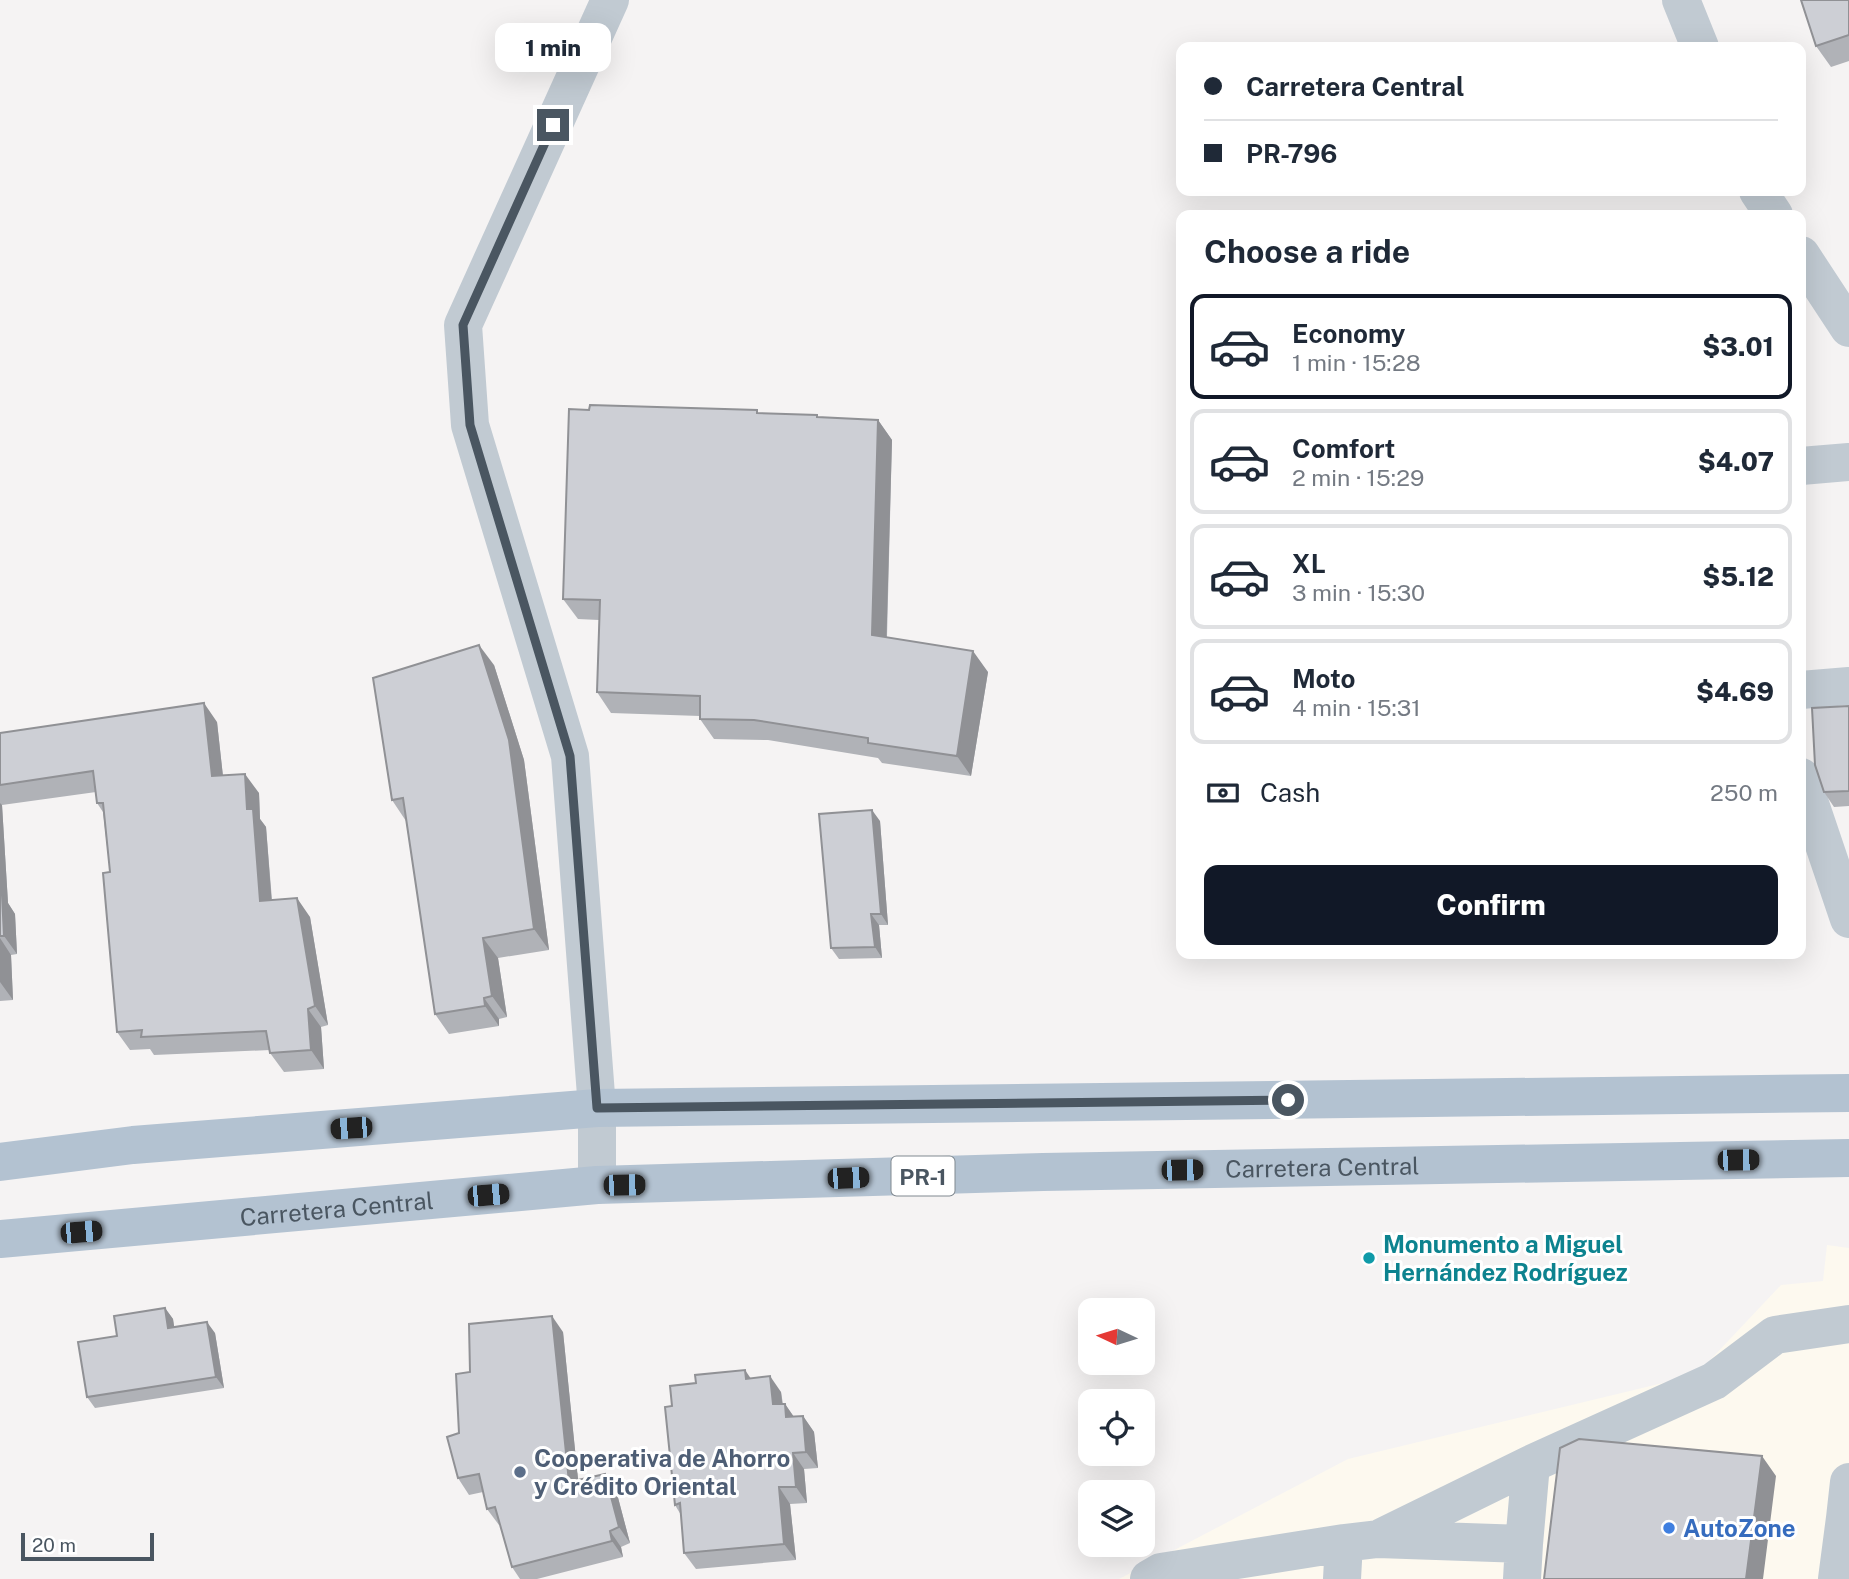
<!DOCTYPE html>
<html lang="en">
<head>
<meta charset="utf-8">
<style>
	body { margin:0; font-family:"Public Sans",sans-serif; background:#f2f2f3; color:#1f2937; height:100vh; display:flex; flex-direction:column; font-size:26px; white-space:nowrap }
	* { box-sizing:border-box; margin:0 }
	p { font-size:23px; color:#747a83 }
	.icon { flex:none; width:38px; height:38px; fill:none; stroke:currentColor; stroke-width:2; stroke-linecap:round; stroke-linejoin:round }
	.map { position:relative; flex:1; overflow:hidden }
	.sheet { position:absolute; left:1176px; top:210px; width:630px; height:749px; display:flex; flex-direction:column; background:#fff; border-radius:14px; box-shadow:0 7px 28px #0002 }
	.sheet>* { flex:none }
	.banner { position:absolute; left:1176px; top:42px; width:630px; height:154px; border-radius:14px; box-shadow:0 7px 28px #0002; display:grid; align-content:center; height:154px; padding:0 28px; background:#fff }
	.needle { width:46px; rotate:274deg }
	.tools { position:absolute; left:1078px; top:1298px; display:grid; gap:14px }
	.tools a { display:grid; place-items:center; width:77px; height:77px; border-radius:14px; background:#fff; box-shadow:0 7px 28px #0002; font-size:35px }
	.scale { position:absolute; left:21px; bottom:18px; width:133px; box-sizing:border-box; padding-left:7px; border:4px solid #4a5661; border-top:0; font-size:19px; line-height:24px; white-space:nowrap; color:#4a5661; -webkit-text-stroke:5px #fff; paint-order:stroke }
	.end { position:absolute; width:32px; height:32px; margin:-16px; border:9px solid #4a5661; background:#fff; box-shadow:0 0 0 4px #fff }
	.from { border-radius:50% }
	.bubble { position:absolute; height:49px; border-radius:14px; background:#fff; box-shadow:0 7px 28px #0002; font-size:23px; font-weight:800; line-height:49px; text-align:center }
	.car { position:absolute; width:21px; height:42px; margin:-21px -10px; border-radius:9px; box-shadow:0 0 5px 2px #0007; background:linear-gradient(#222 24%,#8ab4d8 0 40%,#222 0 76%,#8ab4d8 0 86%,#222 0) }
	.banner b { display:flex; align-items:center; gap:24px; height:66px; font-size:26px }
	.banner b+b { border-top:2px solid #e0e1e3 }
	.banner i { width:18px; height:18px; background:#1f2937 }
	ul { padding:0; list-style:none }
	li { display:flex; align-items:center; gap:21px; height:105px; margin:0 14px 10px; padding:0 14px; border:4px solid #e0e1e3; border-radius:14px }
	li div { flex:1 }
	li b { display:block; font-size:26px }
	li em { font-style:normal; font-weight:800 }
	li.selected { border-color:#111827 }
	li>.icon { width:63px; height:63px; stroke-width:1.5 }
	h2 { padding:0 28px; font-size:32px; line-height:84px }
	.pay { display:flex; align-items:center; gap:18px; height:77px; padding:0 28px; font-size:26px }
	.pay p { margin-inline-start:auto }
	.cta { display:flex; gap:14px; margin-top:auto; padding:14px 28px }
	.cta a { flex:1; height:80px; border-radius:14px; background:#111827; color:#fff; font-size:28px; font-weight:800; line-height:80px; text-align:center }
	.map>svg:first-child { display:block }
	.commercial { fill:#fdf9ef }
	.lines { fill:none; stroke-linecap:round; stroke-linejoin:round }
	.minor { stroke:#c1cad2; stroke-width:38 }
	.major { stroke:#b3c2d1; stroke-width:38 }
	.wall { fill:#b0b2b7 }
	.shaded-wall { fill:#909195 }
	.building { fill:#cdcfd5; stroke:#909195; stroke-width:2 }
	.route { stroke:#4a5661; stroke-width:9 }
	.culture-dot { fill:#0f9aa8; stroke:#fff; stroke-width:2.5 }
	.service-dot { fill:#5c6f8a; stroke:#fff; stroke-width:2.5 }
	.shop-dot { fill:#3f7fe0; stroke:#fff; stroke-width:2.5 }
	.labels { text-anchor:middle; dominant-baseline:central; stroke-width:6; stroke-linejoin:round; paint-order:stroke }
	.shield { fill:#fff; stroke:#808990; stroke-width:2 }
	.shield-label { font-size:23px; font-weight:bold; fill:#4a5661 }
	.street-label { font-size:24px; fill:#4a5661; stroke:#fff }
	.culture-label { font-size:24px; font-weight:bold; fill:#0d838f; stroke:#fff; text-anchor:start }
	.service-label { font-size:24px; font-weight:bold; fill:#4e5e75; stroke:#fff; text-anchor:start }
	.shop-label { font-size:24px; font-weight:bold; fill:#366cbe; stroke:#fff; text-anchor:start }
</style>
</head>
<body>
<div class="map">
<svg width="1849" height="1579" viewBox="0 0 1849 1579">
	<rect width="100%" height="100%" fill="#f5f3f3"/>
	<!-- commercial -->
	<path class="commercial" d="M 1827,1245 L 1849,1248 L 1849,1579 L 1119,1579 L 1348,1459 L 1696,1375 L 1781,1285 L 1823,1281 Z"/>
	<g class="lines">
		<!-- minor -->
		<path class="minor" d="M 1681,0 L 1700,47
			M 1758,191 L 1774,215
			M 1801,255 L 1849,328
			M 1801,466 L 1849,462
			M 1801,690 L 1849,686
			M 1801,777 L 1849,919
			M 597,1185 L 597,1108 L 570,756 L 470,425 L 463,325 L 610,0
			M 1845,1518 L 1849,1482
			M 1382,1537 L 1531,1464
			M 1524,1544 L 1531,1464 L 1714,1381 L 1775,1335 L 1849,1324
			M 1149,1579 L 1161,1572 L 1344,1543
			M 1342,1579 L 1344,1543 L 1378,1539 L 1524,1544 L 1522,1579
			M 1837,1579 L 1845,1518 L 1849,1518"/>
		<!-- major -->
		<g class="major">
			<path d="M 0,1162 L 133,1145 L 597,1108 L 1849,1093"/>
			<path id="s1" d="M 0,1239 L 597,1185 L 1043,1172 L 1849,1158"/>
		</g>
	</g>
	<!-- wall -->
	<path class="wall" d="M 1849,0 L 1849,61 L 1831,67 L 1816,46 Z
		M 759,413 L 819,417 L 878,420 L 892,440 L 887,637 L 988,672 L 971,776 L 882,763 L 878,758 L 768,740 L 714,739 L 700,719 L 700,716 L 611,713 L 597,692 L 599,620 L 578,619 L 563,599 Z
		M 494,665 L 524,760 L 549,950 L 498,958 L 507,1017 L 499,1019 L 499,1026 L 449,1034 L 435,1014 L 406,821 L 392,800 Z
		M 1849,706 L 1849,806 L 1834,807 L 1824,792 Z
		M 217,722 L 223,776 L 259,793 L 260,819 L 266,827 L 272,900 L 310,917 L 328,1025 L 321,1027 L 324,1069 L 284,1072 L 270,1053 L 270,1050 L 154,1055 L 150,1049 L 130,1050 L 117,1032 L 110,872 L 103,812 L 97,803 L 96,792 L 2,805 L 8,903 L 15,914 L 17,954 L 11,955 L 13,1000 L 0,1001 L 0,733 Z
		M 880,821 L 888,925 L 879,925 L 882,958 L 839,959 L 831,948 Z
		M 165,1308 L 173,1319 L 174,1327 L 215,1333 L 224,1388 L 95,1408 L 87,1397 L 117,1336 Z
		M 563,1332 L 578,1480 L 605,1474 L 616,1490 L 630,1543 L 621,1547 L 623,1557 L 537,1579 L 520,1579 L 512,1567 L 500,1525 L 499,1525 L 487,1509 L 483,1492 L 469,1495 L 458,1478 L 459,1433 L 470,1372 Z
		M 751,1378 L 781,1392 L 783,1404 L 785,1404 L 794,1417 L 803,1416 L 814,1432 L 818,1468 L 804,1469 L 807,1503 L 790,1504 L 796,1560 L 696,1569 L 684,1553 L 681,1515 L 675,1505 Z"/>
	<!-- shaded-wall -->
	<path class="shaded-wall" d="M 878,420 L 892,440 L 886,655 L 872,635 Z
		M 479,645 L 494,665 L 524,760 L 549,950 L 534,929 Z
		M 973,651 L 988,672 L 971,776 L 957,756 Z
		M 204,703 L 217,722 L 225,795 L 212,776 Z
		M 245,774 L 259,793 L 260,819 L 266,827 L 273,919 L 260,901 L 247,809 Z
		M 0,803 L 2,805 L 8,903 L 15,914 L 17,954 L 4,936 L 0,902 Z
		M 872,810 L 880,821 L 888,925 L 881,914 Z
		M 297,898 L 310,917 L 328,1025 L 315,1006 Z
		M 871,914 L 879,925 L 882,958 L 875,947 Z
		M 0,938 L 11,955 L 13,1000 L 0,982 Z
		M 483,938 L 498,958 L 507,1017 L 492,996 Z
		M 484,998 L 499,1019 L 499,1026 L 485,1006 Z
		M 308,1009 L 321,1027 L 324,1069 L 311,1050 Z
		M 165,1308 L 173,1319 L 176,1339 L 168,1328 Z
		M 552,1316 L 563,1332 L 580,1498 L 569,1482 Z
		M 207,1322 L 215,1333 L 224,1388 L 216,1377 Z
		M 745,1370 L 756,1386 L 746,1379 Z
		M 770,1376 L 781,1392 L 784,1420 L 773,1404 Z
		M 785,1404 L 796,1420 L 786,1417 Z
		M 803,1416 L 814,1432 L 818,1468 L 806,1452 Z
		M 793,1453 L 804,1469 L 807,1503 L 796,1487 Z
		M 1762,1456 L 1776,1476 L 1763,1579 L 1746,1579 Z
		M 605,1474 L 616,1490 L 630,1543 L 619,1527 Z
		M 779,1487 L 790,1504 L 796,1560 L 784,1544 Z
		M 610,1531 L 621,1547 L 623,1557 L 612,1541 Z"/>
	<!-- building -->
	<path class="building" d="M 1801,0 L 1849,0 L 1849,35 L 1816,46 Z
		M 590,405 L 757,410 L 757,413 L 817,415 L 817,417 L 878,420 L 872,635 L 973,651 L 957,756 L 868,743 L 868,738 L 754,720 L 700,719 L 700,696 L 597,692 L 600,600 L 563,599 L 569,409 L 589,410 Z
		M 479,645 L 509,740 L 534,929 L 483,938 L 492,996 L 484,998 L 485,1006 L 435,1014 L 403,798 L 392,800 L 373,678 Z
		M 204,703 L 212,776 L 245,774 L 247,809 L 253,809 L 260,901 L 297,898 L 315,1006 L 308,1009 L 311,1050 L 270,1053 L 266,1031 L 141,1037 L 142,1030 L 117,1032 L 103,873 L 110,872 L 103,803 L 97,803 L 93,771 L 0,785 L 0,733 Z
		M 1849,706 L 1849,791 L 1824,792 L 1815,765 L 1812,708 Z
		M 872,810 L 881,914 L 871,914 L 875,947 L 831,948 L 819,814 Z
		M 0,895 L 2,895 L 4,936 L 0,936 Z
		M 165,1308 L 168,1328 L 207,1322 L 216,1377 L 87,1397 L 78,1342 L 117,1336 L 114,1316 Z
		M 552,1316 L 569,1482 L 605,1474 L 619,1527 L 610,1531 L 612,1541 L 512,1567 L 495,1507 L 487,1509 L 479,1474 L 458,1478 L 447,1437 L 459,1433 L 456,1374 L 470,1372 L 469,1324 Z
		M 745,1370 L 746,1379 L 770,1376 L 773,1404 L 785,1404 L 786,1417 L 803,1416 L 806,1452 L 793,1453 L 796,1487 L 779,1487 L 784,1544 L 684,1553 L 680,1503 L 675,1505 L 665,1407 L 672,1406 L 670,1386 L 696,1383 L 695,1375 Z
		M 1579,1439 L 1762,1456 L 1746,1579 L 1544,1579 L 1560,1448 Z"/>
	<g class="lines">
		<!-- route -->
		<path class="route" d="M 553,125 L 463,325 L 470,425 L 570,756 L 597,1108 L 1288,1100"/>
	</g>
	<!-- markers -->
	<circle class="culture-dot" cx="1369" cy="1258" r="7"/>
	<circle class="service-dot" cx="520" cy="1472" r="7"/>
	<circle class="shop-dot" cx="1669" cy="1528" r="7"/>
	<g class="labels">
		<!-- shield labels -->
		<rect class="shield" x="891.5" y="1156.5" width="63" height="39" rx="5"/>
		<g class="shield-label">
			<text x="923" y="1176">PR-1</text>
		</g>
		<!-- street labels -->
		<g class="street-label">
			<text stroke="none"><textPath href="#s1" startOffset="1325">Carretera Central</textPath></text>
			<text stroke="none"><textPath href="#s1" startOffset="338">Carretera Central</textPath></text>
		</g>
		<!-- culture labels -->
		<g class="culture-label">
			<text x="1383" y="1244">Monumento a Miguel<tspan x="1383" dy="28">Hernández Rodríguez</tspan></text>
		</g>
		<!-- service labels -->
		<g class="service-label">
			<text x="534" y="1458">Cooperativa de Ahorro<tspan x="534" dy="28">y Crédito Oriental</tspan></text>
		</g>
		<!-- shop labels -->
		<g class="shop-label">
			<text x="1683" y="1528">AutoZone</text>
		</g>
	</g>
</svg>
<div class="tools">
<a><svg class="needle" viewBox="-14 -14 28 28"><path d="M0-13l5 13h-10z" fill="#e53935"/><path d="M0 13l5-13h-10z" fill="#747a83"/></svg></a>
<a><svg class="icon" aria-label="locate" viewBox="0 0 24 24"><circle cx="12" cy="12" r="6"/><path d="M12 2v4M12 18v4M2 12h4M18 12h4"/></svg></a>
<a><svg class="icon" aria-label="layers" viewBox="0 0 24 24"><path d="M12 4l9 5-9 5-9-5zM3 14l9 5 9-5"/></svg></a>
</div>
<div class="scale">20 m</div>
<i class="end from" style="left:1288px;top:1100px"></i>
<i class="end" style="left:553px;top:125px"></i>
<div class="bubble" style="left:495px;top:23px;width:116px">1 min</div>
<i class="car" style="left:351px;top:1128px;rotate:266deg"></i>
<i class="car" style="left:1738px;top:1160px;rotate:89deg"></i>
<i class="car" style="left:1182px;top:1170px;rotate:89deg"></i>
<i class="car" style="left:848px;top:1178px;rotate:88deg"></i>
<i class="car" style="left:624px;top:1185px;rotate:89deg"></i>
<i class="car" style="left:488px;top:1195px;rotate:85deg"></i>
<i class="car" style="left:81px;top:1232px;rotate:85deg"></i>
<div class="banner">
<b><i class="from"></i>Carretera Central</b>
<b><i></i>PR-796</b>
</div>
<section class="sheet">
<h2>Choose a ride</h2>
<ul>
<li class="selected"><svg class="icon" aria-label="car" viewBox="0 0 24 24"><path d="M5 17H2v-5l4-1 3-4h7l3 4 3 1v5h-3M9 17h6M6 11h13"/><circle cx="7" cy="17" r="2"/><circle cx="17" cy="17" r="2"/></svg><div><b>Economy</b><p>1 min · 15:28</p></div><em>$3.01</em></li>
<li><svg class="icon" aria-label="car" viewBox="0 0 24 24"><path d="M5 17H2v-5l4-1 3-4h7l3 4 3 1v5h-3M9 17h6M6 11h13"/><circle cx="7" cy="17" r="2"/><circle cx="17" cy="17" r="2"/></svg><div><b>Comfort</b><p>2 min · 15:29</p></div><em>$4.07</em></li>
<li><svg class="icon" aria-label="car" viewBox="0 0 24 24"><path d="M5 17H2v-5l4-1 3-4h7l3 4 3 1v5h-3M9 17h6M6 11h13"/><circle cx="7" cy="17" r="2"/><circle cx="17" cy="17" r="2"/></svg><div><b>XL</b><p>3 min · 15:30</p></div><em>$5.12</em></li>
<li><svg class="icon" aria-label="car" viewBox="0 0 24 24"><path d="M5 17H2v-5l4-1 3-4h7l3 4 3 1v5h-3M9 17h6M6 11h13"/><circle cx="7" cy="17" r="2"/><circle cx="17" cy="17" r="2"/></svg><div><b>Moto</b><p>4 min · 15:31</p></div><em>$4.69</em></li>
</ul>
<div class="pay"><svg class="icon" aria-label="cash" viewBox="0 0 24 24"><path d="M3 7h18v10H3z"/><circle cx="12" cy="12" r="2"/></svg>Cash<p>250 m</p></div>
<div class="cta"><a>Confirm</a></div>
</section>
</div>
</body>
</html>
